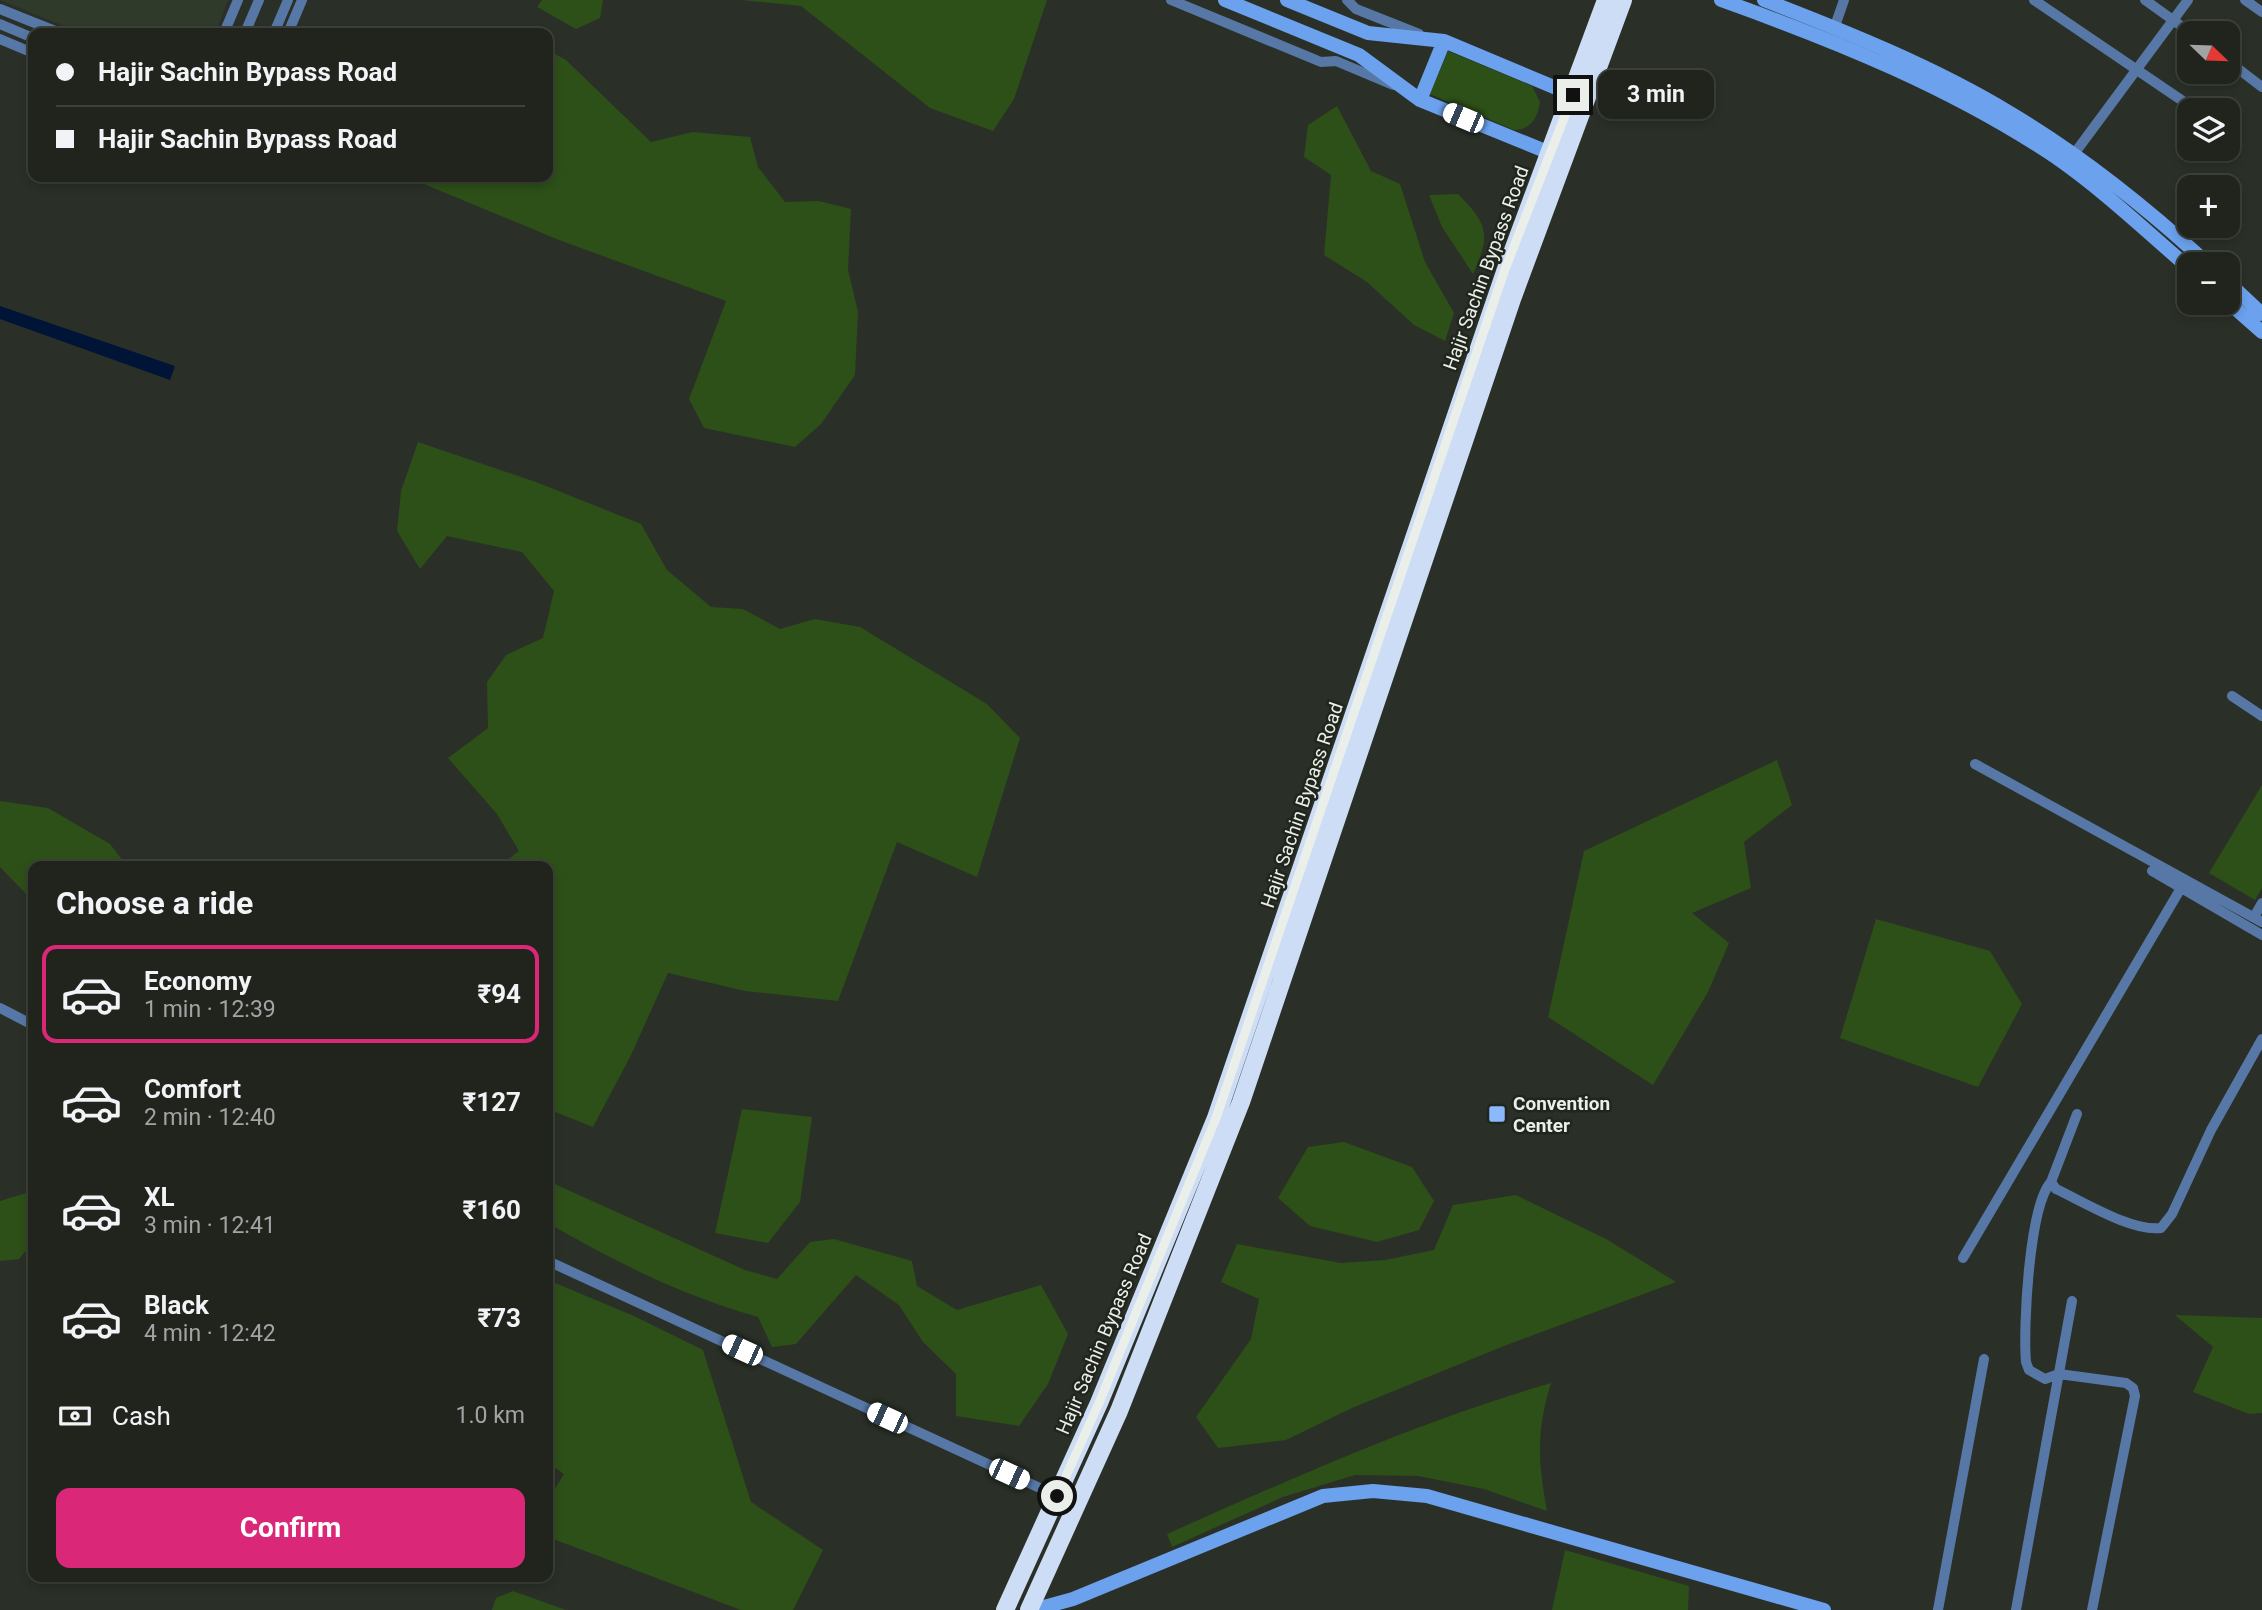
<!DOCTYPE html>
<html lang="en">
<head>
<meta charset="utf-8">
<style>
	body { margin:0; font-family:Roboto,sans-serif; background:#2d302a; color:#f1f3f6; height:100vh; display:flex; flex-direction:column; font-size:26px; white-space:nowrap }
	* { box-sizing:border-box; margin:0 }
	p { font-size:23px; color:#a2a4a4 }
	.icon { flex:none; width:38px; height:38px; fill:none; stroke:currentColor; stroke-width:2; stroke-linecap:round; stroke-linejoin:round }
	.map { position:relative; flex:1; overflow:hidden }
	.details { position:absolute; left:28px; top:861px; width:525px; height:721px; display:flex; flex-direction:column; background:#20241d; border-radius:14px; box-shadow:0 4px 10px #0003,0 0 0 2px #3d413b }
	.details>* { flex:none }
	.guide { position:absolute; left:28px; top:28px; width:525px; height:154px; border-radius:14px; box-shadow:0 4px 10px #0003,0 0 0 2px #3d413b; display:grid; align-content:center; height:154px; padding:0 28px; background:#20241d }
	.needle { width:46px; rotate:113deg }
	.buttons { position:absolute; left:2177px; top:21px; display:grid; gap:14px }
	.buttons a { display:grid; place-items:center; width:63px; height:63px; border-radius:14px; background:#20241d; box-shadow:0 4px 10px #0003,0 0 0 2px #3d413b; font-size:35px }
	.end { position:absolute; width:32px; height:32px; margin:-16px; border:9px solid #ebefe9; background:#111; box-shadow:0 0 0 4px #111 }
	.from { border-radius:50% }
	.bubble { position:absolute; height:49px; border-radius:14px; background:#20241d; box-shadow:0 4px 10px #0003,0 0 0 2px #3d413b; font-size:23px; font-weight:700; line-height:49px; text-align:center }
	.car { position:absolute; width:21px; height:42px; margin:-21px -10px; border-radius:9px; box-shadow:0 0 5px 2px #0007; background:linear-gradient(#fff 24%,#345 0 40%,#fff 0 76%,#345 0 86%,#fff 0) }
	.guide b { display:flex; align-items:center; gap:24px; height:66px; font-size:26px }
	.guide b+b { border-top:2px solid #3d413b }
	.guide i { width:18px; height:18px; background:#f1f3f6 }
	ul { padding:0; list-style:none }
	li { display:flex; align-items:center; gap:21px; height:98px; margin:0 14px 10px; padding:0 14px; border:4px solid transparent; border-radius:14px }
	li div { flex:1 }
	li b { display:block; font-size:26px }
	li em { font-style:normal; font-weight:700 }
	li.active { border-color:#db2777 }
	li>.icon { width:63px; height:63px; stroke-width:1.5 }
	h2 { padding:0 28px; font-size:32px; line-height:84px }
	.pay { display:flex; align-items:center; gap:18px; height:77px; padding:0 28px; font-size:26px }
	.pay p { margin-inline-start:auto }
	.button { display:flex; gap:14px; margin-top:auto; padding:14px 28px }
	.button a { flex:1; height:80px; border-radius:14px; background:#db2777; color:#fff; font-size:28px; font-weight:700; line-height:80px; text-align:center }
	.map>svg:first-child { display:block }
	.built { fill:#303a2b }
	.green { fill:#2d4f18 }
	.water { fill:#001437 }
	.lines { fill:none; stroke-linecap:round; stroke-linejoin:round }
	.street { stroke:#5778a7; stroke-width:10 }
	.secondary { stroke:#6ba1ed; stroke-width:14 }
	.highway { stroke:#cdddf5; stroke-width:18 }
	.route { stroke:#ebefe9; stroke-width:9 }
	.poi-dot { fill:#8abafc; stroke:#20261d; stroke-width:2.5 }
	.labels { text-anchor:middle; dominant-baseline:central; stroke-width:5; stroke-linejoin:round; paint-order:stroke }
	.street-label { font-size:19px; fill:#ebefe9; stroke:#20261d }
	.poi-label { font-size:19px; font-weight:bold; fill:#ebefe9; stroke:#20261d; text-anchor:start }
</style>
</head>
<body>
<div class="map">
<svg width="2262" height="1610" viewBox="0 0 2262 1610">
	<rect width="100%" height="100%" fill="#2a3027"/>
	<!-- built -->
	<path class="built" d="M 0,0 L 228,0 L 215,33 L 81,33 Z"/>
	<!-- green -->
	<path class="green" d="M 542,0 L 603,0 L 600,18 L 576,29 L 537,7 Z
		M 741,0 L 1047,0 L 1014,99 L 993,131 L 930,108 L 801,6 Z
		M 548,50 L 566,60 L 651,142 L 693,132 L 750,137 L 758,167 L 785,202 L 819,201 L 851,209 L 848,270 L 858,312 L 855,375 L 821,424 L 795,447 L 704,428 L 689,399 L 726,301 L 559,240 L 424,184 L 398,177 L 548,177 Z
		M 1448,51 L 1532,86 L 1540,102 C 1538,117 1531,130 1514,130 L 1430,94 Z
		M 1337,106 L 1371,171 L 1400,184 L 1425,262 L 1454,313 L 1445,341 L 1414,325 L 1367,282 L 1324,255 L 1331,175 L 1304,157 L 1308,125 Z
		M 1458,194 C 1488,224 1491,235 1473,274 L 1442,227 L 1429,195 Z
		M 418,442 L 536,482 L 641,524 L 667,570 L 711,607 L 743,609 L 780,629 L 815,619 L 860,627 L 987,704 L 1020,738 L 977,877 L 897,842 L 838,1001 L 745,991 L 668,973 L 631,1055 L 593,1127 L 548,1109 L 548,866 L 499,866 L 519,851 L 497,814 L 448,758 L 488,728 L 487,682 L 506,655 L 543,638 L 554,591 L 522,552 L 447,536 L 420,569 L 397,531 L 401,491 Z
		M 1777,760 L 1792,805 L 1744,842 L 1751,888 L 1692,913 L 1729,943 L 1708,992 L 1653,1085 L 1548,1017 L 1584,851 Z
		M 2262,785 L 2262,888 L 2255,900 L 2209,873 Z
		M 0,801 L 48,808 L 110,844 L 127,866 L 33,866 L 33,901 L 0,867 Z
		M 1876,919 L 1990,951 L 2022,1004 L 1978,1087 L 1840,1038 Z
		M 742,1109 L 812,1117 L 800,1202 L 768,1243 L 715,1233 Z
		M 1344,1142 L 1412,1167 L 1434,1201 L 1419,1230 L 1377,1242 L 1310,1226 L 1278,1198 L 1308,1147 Z
		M 548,1181 L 745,1270 L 777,1279 L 810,1242 L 834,1239 L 912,1261 L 917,1286 L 957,1310 L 1041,1285 L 1068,1334 L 1048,1384 L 1019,1426 L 956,1416 L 956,1374 L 923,1342 L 899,1305 L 856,1275 L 796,1344 L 772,1347 L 758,1317 C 683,1296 615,1262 548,1223 Z
		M 33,1191 L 33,1243 L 19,1259 L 0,1261 L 0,1201 Z
		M 1516,1195 L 1608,1240 L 1676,1282 L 1504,1346 L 1352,1408 L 1286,1440 L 1218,1448 L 1196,1417 L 1251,1339 L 1259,1299 L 1221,1282 L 1237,1244 L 1341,1263 L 1385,1260 L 1434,1250 L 1453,1205 Z
		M 548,1280 L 634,1316 L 703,1350 L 751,1502 L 823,1550 L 793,1610 L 741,1610 L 548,1537 L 548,1500 L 564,1474 L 548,1463 Z
		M 2175,1315 L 2262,1318 L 2262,1413 L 2249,1414 L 2193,1392 L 2213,1347 Z
		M 1551,1383 C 1536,1432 1538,1460 1547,1511 L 1484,1489 L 1418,1476 L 1355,1475 L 1283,1497 L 1172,1547 L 1167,1534 C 1293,1478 1419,1421 1551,1383 Z
		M 1565,1550 L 1689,1586 L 1688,1610 L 1552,1610 Z
		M 513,1591 L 566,1610 L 492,1610 L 496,1598 Z"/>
	<!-- water -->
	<path class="water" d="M 0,306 L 175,366 L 170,380 L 0,319 Z"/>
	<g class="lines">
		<!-- street -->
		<path class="street" d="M 1171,0 L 1321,62 L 1336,61 L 1393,85
			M 1347,0 L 1356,9 L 1419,34
			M 2034,0 L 2196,110
			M 2145,0 L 2191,33
			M 2245,0 L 2262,12
			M 0,9 L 60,33
			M 0,24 L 33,38
			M 1834,29 L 1844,0
			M 224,33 L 238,0
			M 245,33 L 259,0
			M 274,33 L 288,0
			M 288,33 L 302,0
			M 0,39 L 33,53
			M 2228,61 L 2262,87
			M 2074,154 L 2188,0
			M 2232,696 L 2262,716
			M 1975,764 L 2262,922
			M 2152,871 L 2262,935
			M 2254,917 L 2262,903
			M 0,1008 L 33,1025
			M 2077,1114 L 2051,1182 L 2056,1189 C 2082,1201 2132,1232 2161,1228 L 2172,1214 L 2211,1130 L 2262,1039
			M 2051,1182 C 2029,1206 2023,1328 2026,1362 L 2029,1370 L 2045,1379 L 2059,1374 L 2126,1383 L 2133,1388 L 2135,1396 L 2092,1610
			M 1963,1258 L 2181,888
			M 548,1261 L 1057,1496
			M 1938,1610 L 1984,1359
			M 2016,1610 L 2072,1301"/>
		<!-- secondary -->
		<path class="secondary" d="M 1225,0 L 1359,55 L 1420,100 L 1550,153
			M 1287,0 L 1368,33 L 1444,41 L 1573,95
			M 1721,0 C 1836,41 1952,88 2054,156 C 2102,189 2145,230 2189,268
			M 1764,0 C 1847,32 1934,67 2010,113 C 2081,155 2148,209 2208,264
			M 1420,100 L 1444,41
			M 2228,282 L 2262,314
			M 2228,302 L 2262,332
			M 1033,1610 L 1073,1599 L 1323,1496 L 1373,1491 L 1427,1496 L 1824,1610"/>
		<!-- highway -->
		<path class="highway" d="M 1005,1610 L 1099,1403 L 1216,1118 L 1505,272 L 1606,0
			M 1029,1610 L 1119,1411 L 1241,1102 L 1512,299 L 1623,0"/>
	</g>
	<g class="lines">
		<!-- route -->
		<path class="route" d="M 1057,1496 L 1099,1403 L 1216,1118 L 1504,272 L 1573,95"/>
	</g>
	<!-- markers -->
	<rect class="poi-dot" x="1488" y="1105" width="18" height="18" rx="3.5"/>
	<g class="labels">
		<!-- street labels -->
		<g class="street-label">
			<text transform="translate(1486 268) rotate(-70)">Hajir Sachin Bypass Road</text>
			<text transform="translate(1302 805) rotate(-71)">Hajir Sachin Bypass Road</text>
			<text transform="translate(1104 1334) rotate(-67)">Hajir Sachin Bypass Road</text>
		</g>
		<!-- poi labels -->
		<g class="poi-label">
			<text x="1513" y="1103">Convention<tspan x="1513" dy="22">Center</tspan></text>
		</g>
	</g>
</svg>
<div class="buttons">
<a><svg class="needle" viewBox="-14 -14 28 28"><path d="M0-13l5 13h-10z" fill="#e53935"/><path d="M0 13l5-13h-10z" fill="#a2a4a4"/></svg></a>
<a><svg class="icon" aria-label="layers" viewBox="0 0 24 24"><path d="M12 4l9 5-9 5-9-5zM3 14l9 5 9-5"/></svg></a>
<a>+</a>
<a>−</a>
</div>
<i class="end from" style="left:1057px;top:1496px"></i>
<i class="end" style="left:1573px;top:95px"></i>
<div class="bubble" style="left:1598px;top:70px;width:116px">3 min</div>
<i class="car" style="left:1463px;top:118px;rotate:293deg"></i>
<i class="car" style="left:742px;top:1350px;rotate:295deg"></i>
<i class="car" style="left:887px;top:1418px;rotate:295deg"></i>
<i class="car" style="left:1009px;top:1474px;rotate:115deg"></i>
<div class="guide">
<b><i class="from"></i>Hajir Sachin Bypass Road</b>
<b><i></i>Hajir Sachin Bypass Road</b>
</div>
<section class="details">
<h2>Choose a ride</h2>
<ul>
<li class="active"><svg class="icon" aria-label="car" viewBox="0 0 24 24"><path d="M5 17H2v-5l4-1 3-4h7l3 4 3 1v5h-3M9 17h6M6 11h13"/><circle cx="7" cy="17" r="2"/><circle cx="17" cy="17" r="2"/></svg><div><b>Economy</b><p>1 min · 12:39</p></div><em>₹94</em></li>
<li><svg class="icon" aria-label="car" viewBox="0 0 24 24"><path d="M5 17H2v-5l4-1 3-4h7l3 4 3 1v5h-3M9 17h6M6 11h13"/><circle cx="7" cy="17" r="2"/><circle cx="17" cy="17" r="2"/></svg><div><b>Comfort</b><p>2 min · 12:40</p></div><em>₹127</em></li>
<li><svg class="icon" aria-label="car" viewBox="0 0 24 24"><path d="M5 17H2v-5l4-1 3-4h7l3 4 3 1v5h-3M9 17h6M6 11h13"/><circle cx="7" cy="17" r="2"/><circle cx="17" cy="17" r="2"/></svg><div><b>XL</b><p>3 min · 12:41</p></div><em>₹160</em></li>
<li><svg class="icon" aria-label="car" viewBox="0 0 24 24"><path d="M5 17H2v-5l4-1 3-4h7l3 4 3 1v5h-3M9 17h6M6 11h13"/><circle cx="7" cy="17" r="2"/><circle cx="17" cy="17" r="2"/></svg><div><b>Black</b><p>4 min · 12:42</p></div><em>₹73</em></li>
</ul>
<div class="pay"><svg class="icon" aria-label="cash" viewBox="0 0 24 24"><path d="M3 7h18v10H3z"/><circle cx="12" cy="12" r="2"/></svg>Cash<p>1.0 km</p></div>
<div class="button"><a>Confirm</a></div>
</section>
</div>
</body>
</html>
